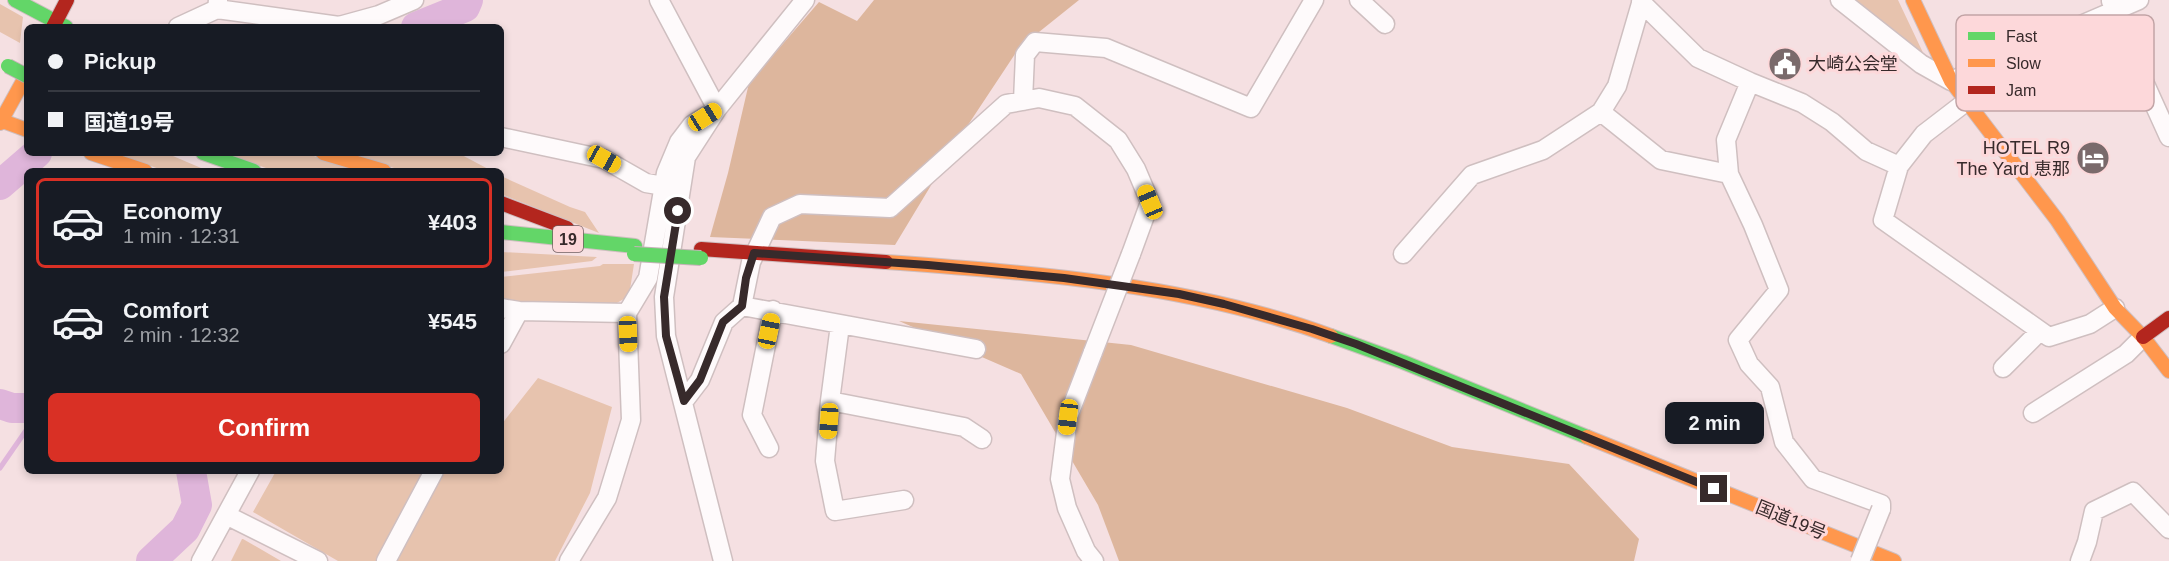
<!DOCTYPE html>
<html lang="en">
<head>
<meta charset="utf-8">
<style>
	body { margin:0; font-family:Helvetica,"Noto Sans JP",sans-serif; background:#242831; color:#f1f3f6; height:100vh; display:flex; flex-direction:column; font-size:22px; white-space:nowrap }
	* { box-sizing:border-box; margin:0 }
	p { font-size:20px; color:#9ea1a6 }
	.icon { flex:none; width:33px; height:33px; fill:none; stroke:currentColor; stroke-width:2; stroke-linecap:round; stroke-linejoin:round }
	.map { position:relative; flex:1; overflow:hidden }
	.panel { position:absolute; left:24px; top:168px; width:480px; height:306px; display:flex; flex-direction:column; background:#171b24; border-radius:9px; box-shadow:0 3px 9px #0003 }
	.panel>* { flex:none }
	.hud { position:absolute; left:24px; top:24px; width:480px; height:132px; border-radius:9px; box-shadow:0 3px 9px #0003; display:grid; align-content:center; height:132px; padding:0 24px; background:#171b24 }
	.end { position:absolute; width:27px; height:27px; margin:-14px; border:8px solid #372a2b; background:#fff; box-shadow:0 0 0 3px #fff }
	.from { border-radius:50% }
	.bubble { position:absolute; height:42px; border-radius:9px; background:#171b24; box-shadow:0 3px 9px #0003; font-size:20px; font-weight:800; line-height:42px; text-align:center }
	.car { position:absolute; width:18px; height:36px; margin:-18px -9px; border-radius:8px; box-shadow:0 0 4px 2px #0007; background:linear-gradient(#f5c518 24%,#345 0 40%,#f5c518 0 76%,#345 0 86%,#f5c518 0) }
	.hud b { display:flex; align-items:center; gap:21px; height:57px; font-size:22px }
	.hud b+b { border-top:2px solid #363941 }
	.hud i { width:15px; height:15px; background:#f1f3f6 }
	ul { padding:10px 0 0; list-style:none }
	li { display:flex; align-items:center; gap:18px; height:90px; margin:0 12px 9px; padding:0 12px; border:3px solid transparent; border-radius:9px }
	li div { flex:1 }
	li b { display:block; font-size:22px }
	li em { font-style:normal; font-weight:800 }
	li.current { border-color:#d93025 }
	li>.icon { width:54px; height:54px; stroke-width:1.5 }
	.action { display:flex; gap:12px; margin-top:auto; padding:12px 24px }
	.action a { flex:1; height:69px; border-radius:9px; background:#d93025; color:#fff; font-size:24px; font-weight:800; line-height:69px; text-align:center }
	.map>svg:first-child { display:block }
	.green { fill:#e7c3ae }
	.forest { fill:#ddb69d }
	.lines { fill:none; stroke-linecap:round; stroke-linejoin:round }
	.stream { stroke:#dfb5da; stroke-width:5 }
	.river { stroke:#dfb5da; stroke-width:30 }
	.street-casing { stroke:#cfbfc0; stroke-width:21 }
	.fast-casing { stroke:#cfbfc0; stroke-width:16 }
	.slow-casing { stroke:#cfbfc0; stroke-width:16 }
	.jam-casing { stroke:#cfbfc0; stroke-width:16 }
	.street { stroke:#fefafb; stroke-width:18 }
	.fast { stroke:#63d668; stroke-width:14 }
	.slow { stroke:#ff974d; stroke-width:14 }
	.jam { stroke:#b3261e; stroke-width:14 }
	.street-bridge-casing { stroke:#cfbfc0; stroke-width:21; stroke-linecap:butt }
	.fast-bridge-casing { stroke:#c6b2b8; stroke-width:16; stroke-linecap:butt }
	.street-bridge { stroke:#fefafb; stroke-width:18 }
	.fast-bridge { stroke:#63d668; stroke-width:14 }
	.route { stroke:#372a2b; stroke-width:8 }
	.labels { text-anchor:middle; dominant-baseline:central; stroke-width:6; stroke-linejoin:round; paint-order:stroke }
	.shield { fill:#fdd8da; stroke:#725e60; stroke-width:1.5 }
	.shield-label { font-size:16px; font-weight:bold; fill:#372a2b }
	.poi-label { font-size:18px; fill:#372a2b; stroke:#fdd8da; text-anchor:start }
	.street-label { font-size:18px; fill:#372a2b; stroke:#fdd8da }
	.key { fill:#fdd8da; stroke:#c2a4a6; stroke-width:1.5 }
	.key-label { font-size:16px; fill:#372a2b }
</style>
</head>
<body>
<div class="map">
<svg width="2169" height="561" viewBox="0 0 2169 561">
	<rect width="100%" height="100%" fill="#f5e0e2"/>
	<!-- green -->
	<path class="green" d="M 1852,0 L 1898,0 L 1926,59 L 1885,23 Z
		M 0,4 L 23,17 L 20,43 L 0,32 Z
		M 114,153 L 166,153 L 208,171 L 165,171 Z
		M 221,153 L 305,153 L 359,171 L 275,171 Z
		M 339,153 L 458,153 L 492,171 L 405,171 Z
		M 501,176 L 570,207 L 585,212 L 599,233 L 501,194 Z
		M 501,252 L 597,257 L 592,261 L 501,272 Z
		M 603,264 L 634,264 L 629,296 L 615,304 L 501,302 L 501,277 L 600,266 Z
		M 538,378 L 612,407 L 590,493 L 555,561 L 338,561 L 253,512 L 276,471 L 501,471 L 501,425 Z
		M 242,539 L 243,539 L 281,561 L 231,561 Z"/>
	<!-- forest -->
	<path class="forest" d="M 874,0 L 1079,0 L 1019,48 L 962,134 L 895,245 L 710,237 L 728,173 L 749,83 L 819,2 L 857,21 Z
		M 899,321 L 1131,345 L 1347,408 L 1452,447 L 1569,464 L 1639,539 L 1634,561 L 1119,561 L 1098,505 L 1021,374 Z"/>
	<g class="lines">
		<!-- stream -->
		<path class="stream" d="M 0,468 L 27,429"/>
		<!-- river -->
		<path class="river" d="M 416,27 L 465,7 L 468,0
			M 0,185 L 37,153
			M 0,404 L 12,408 L 27,408
			M 151,561 L 185,529 L 197,505 L 191,471"/>
		<defs>
			<path id="street" d="M 659,0 L 717,109
				M 1359,0 L 1385,24
				M 1642,0 L 1617,86 L 1601,112 L 1661,160 L 1729,174 L 1753,225 L 1779,290 L 1738,340 L 1749,364 L 1770,387 L 1784,442 L 1813,479 L 1881,504 L 1881,509
				M 1840,0 L 1921,64 L 1951,81 L 2139,0
				M 2111,1 L 2145,84 L 2169,137
				M 1641,2 L 1698,58 L 1750,82 L 1802,103 L 1832,122 L 1866,151 L 1899,166
				M 217,9 L 339,26 L 379,15 L 414,0
				M 178,27 L 217,9 L 218,0
				M 1023,101 L 1025,55 L 1035,42 L 1106,48 L 1251,108 L 1314,0
				M 1967,101 L 1924,134 L 1899,166 L 1883,220 L 2049,337 L 2090,324 L 2115,308
				M 501,137 L 604,159 L 646,183 L 664,186
				M 1729,174 L 1726,140 L 1750,82
				M 1403,254 L 1472,175 L 1543,150 L 1601,112
				M 742,306 L 976,349
				M 501,308 L 519,311 L 627,313
				M 840,325 L 830,401 L 825,461 L 835,511 L 904,500
				M 501,344 L 519,311
				M 1093,352 L 1068,417 L 1060,479 L 1067,508 L 1086,551 L 1094,561
				M 2003,368 L 2040,331
				M 684,401 L 700,380 L 724,322 L 742,306 L 751,262 L 772,217 L 800,204 L 890,208 L 1006,104 L 1039,98 L 1075,106 L 1118,140 L 1136,169 L 1150,202 L 1131,254
				M 830,401 L 964,427 L 982,439
				M 2033,413 L 2126,354 L 2143,337
				M 769,448 L 752,415 L 773,310
				M 226,515 L 318,561
				M 201,561 L 250,471
				M 386,561 L 434,471
				M 569,561 L 607,498 L 631,420 L 627,313 L 648,278 L 666,173 L 679,142 L 692,125 L 713,112
				M 723,561 L 666,336 L 664,297 L 686,157 L 717,109 L 805,0
				M 2080,561 L 2087,542 L 2094,511 L 2133,492 L 2169,529"/>
			<path id="fast" d="M 15,0 L 66,27
				M 203,153 L 254,171
				M 501,232 L 635,246
				M 1331,336 L 1403,362 L 1587,437"/>
			<path id="slow" d="M 1913,0 L 1951,81 L 2057,220 L 2115,308 L 2143,337 L 2169,371
				M 0,120 L 27,130
				M 0,123 L 27,74
				M 91,153 L 145,171
				M 323,153 L 384,171
				M 886,262 C 1035,273 1189,284 1331,336
				M 1587,437 L 1894,561"/>
			<path id="jam" d="M 53,27 L 67,0
				M 501,203 L 567,228
				M 701,249 L 886,262
				M 2143,337 L 2169,318"/>
		</defs>
		<!-- street casing -->
		<use href="#street" class="street-casing"/>
		<!-- fast casing -->
		<use href="#fast" class="fast-casing"/>
		<!-- slow casing -->
		<use href="#slow" class="slow-casing"/>
		<!-- jam casing -->
		<use href="#jam" class="jam-casing"/>
		<!-- street -->
		<use href="#street" class="street"/>
		<!-- fast -->
		<use href="#fast" class="fast"/>
		<!-- slow -->
		<use href="#slow" class="slow"/>
		<!-- jam -->
		<use href="#jam" class="jam"/>
		<defs>
			<path id="street-bridge" d="M 1093,352 L 1131,254
				M 1860,561 L 1881,509"/>
			<path id="fast-bridge" d="M 8,66 L 27,76
				M 634,254 L 701,258"/>
		</defs>
		<!-- street-bridge casing -->
		<use href="#street-bridge" class="street-bridge-casing"/>
		<!-- fast-bridge casing -->
		<use href="#fast-bridge" class="fast-bridge-casing"/>
		<!-- street-bridge -->
		<use href="#street-bridge" class="street-bridge"/>
		<!-- fast-bridge -->
		<use href="#fast-bridge" class="fast-bridge"/>
	</g>
	<g class="lines">
		<!-- route -->
		<path class="route" d="M 678,211 L 664,297 L 666,336 L 684,401 L 700,380 L 723,322 L 742,306 L 746,278 L 754,253 L 928,265 L 1064,278 L 1179,294 L 1224,304 L 1312,329 L 1356,344 L 1714,489"/>
	</g>
	<!-- icons -->
	<defs>
		<symbol id="civic-disc" viewBox="-11 -11 22 22"><circle r="9.5" fill="#7a6a6b" stroke="#fdd8da"/><path d="M-.6-6.5H3V-4.5H.6V-3L4-1V1h2V6H-6V1h2V-1L-.6-3ZM-1.2 2.5V6h2.4V2.5Z" fill="#fff"/></symbol>
		<symbol id="hotel-disc" viewBox="-11 -11 22 22"><circle r="9.5" fill="#7a6a6b" stroke="#fdd8da"/><path d="M-6-4.5h1.5V1H6V5H4.5V3h-9V5H-6ZM-4 0a1.8 1.8 0 1 1 3.6 0ZM.5 0V-2.5h3Q6-2.5 6 0Z" fill="#fff"/></symbol>
	</defs>
	<g fill-rule="evenodd">
		<use href="#civic-disc" x="1766" y="45" width="38" height="38"/>
		<use href="#hotel-disc" x="2074" y="139" width="38" height="38"/>
	</g>
	<g class="labels">
		<!-- shield labels -->
		<rect class="shield" x="553" y="226" width="30" height="26" rx="4.5"/>
		<g class="shield-label">
			<text x="568" y="239">19</text>
		</g>
		<!-- poi labels -->
		<g class="poi-label">
			<text x="1808" y="64">大崎公会堂</text>
			<text x="2070" y="148" text-anchor="end">HOTEL R9<tspan x="2070" dy="21">The Yard 恵那</tspan></text>
		</g>
		<!-- street labels -->
		<g class="street-label">
			<text transform="translate(1791 520) rotate(22)">国道19号</text>
		</g>
	</g>
	<!-- legend -->
	<rect x="1956" y="15" width="198" height="96" rx="9" class="key"/>
	<rect x="1968" y="32" width="27" height="8" fill="#63d668"/>
	<rect x="1968" y="59" width="27" height="8" fill="#ff974d"/>
	<rect x="1968" y="86" width="27" height="8" fill="#b3261e"/>
	<g class="key-label">
		<text x="2006" y="42">Fast</text>
		<text x="2006" y="69">Slow</text>
		<text x="2006" y="96">Jam</text>
	</g>
</svg>
<i class="end from" style="left:678px;top:211px"></i>
<i class="end" style="left:1714px;top:489px"></i>
<div class="bubble" style="left:1665px;top:402px;width:99px">2 min</div>
<i class="car" style="left:705px;top:117px;rotate:58deg"></i>
<i class="car" style="left:604px;top:159px;rotate:119deg"></i>
<i class="car" style="left:1150px;top:202px;rotate:337deg"></i>
<i class="car" style="left:769px;top:331px;rotate:12deg"></i>
<i class="car" style="left:628px;top:334px;rotate:178deg"></i>
<i class="car" style="left:1068px;top:417px;rotate:187deg"></i>
<i class="car" style="left:829px;top:421px;rotate:184deg"></i>
<div class="hud">
<b><i class="from"></i>Pickup</b>
<b><i></i>国道19号</b>
</div>
<section class="panel">
<ul>
<li class="current"><svg class="icon" aria-label="car" viewBox="0 0 24 24"><path d="M5 17H2v-5l4-1 3-4h7l3 4 3 1v5h-3M9 17h6M6 11h13"/><circle cx="7" cy="17" r="2"/><circle cx="17" cy="17" r="2"/></svg><div><b>Economy</b><p>1 min · 12:31</p></div><em>¥403</em></li>
<li><svg class="icon" aria-label="car" viewBox="0 0 24 24"><path d="M5 17H2v-5l4-1 3-4h7l3 4 3 1v5h-3M9 17h6M6 11h13"/><circle cx="7" cy="17" r="2"/><circle cx="17" cy="17" r="2"/></svg><div><b>Comfort</b><p>2 min · 12:32</p></div><em>¥545</em></li>
</ul>
<div class="action"><a>Confirm</a></div>
</section>
</div>
</body>
</html>
